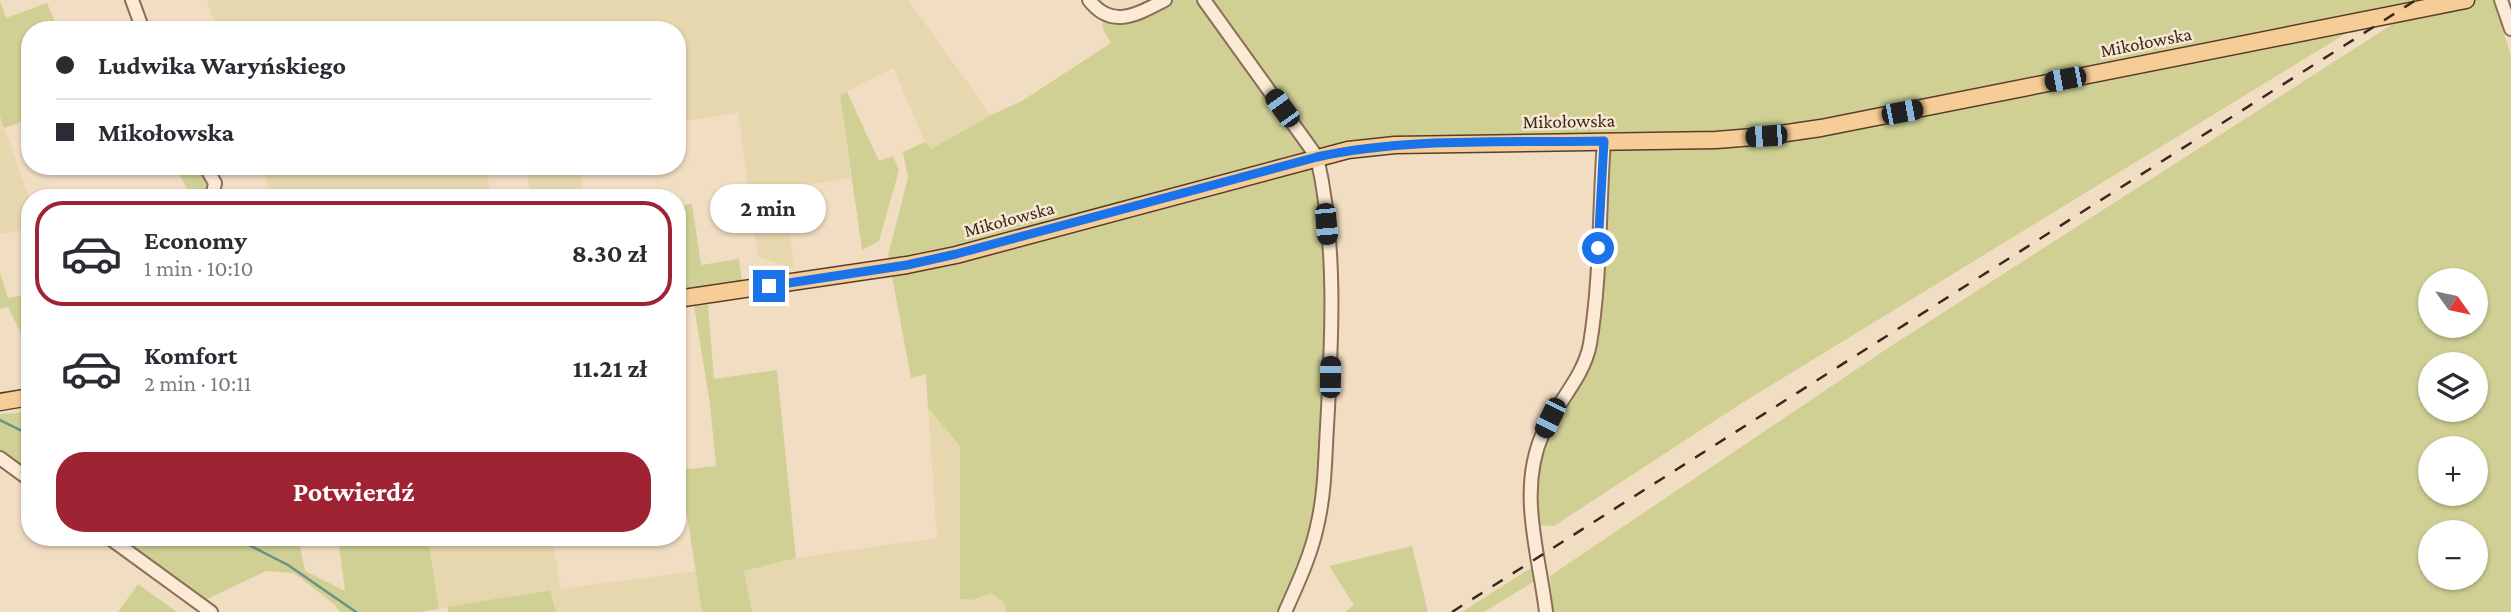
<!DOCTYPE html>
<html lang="pl">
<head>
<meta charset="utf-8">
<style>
	body { margin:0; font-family:"Crimson Pro",serif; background:#f2f2f3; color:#2b2b33; height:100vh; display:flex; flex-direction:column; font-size:26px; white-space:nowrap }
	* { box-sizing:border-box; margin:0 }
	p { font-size:23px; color:#7c7c81 }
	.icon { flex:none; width:38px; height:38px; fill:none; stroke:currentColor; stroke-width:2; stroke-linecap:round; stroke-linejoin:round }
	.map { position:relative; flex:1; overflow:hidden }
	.side { position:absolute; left:21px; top:189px; width:665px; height:357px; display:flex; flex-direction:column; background:#fff; border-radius:28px; box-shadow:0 2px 5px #0004 }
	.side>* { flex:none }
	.guide { position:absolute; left:21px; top:21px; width:665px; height:154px; border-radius:28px; box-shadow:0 2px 5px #0004; display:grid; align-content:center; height:154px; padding:0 35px; background:#fff }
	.needle { width:46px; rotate:123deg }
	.controls { position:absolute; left:2418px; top:268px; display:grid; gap:14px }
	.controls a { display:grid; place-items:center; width:70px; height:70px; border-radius:50%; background:#fff; box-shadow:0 2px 5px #0004; font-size:35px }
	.end { position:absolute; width:32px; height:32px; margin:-16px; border:9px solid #1a73e8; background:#fff; box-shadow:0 0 0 4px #fff }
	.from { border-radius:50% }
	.bubble { position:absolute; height:49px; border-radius:24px; background:#fff; box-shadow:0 2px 5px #0004; font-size:23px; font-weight:700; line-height:49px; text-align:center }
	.car { position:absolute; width:21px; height:42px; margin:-21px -10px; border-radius:9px; box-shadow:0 0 5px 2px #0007; background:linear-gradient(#222 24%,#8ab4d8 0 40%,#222 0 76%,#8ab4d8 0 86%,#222 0) }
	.guide b { display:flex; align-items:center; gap:24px; height:66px; font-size:26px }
	.guide b+b { border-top:2px solid #e1e1e2 }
	.guide i { width:18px; height:18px; background:#2b2b33 }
	ul { padding:12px 0 0; list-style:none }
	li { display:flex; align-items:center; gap:21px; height:105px; margin:0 14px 10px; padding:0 21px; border:4px solid transparent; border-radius:28px }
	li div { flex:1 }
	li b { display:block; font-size:26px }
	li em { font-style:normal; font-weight:700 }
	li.on { border-color:#a02333 }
	li>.icon { width:63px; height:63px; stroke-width:1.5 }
	.cta { display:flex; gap:14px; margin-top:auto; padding:14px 35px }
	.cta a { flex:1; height:80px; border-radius:28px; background:#a02333; color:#fff; font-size:28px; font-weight:700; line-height:80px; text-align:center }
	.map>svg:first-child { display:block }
	.farmland { fill:#e7d7af }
	.green { fill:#d0d095; fill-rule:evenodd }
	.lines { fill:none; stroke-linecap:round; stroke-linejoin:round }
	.stream { stroke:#6b9284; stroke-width:2.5 }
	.minor-casing { stroke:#8d6d58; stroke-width:16 }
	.major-casing { stroke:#5a3c2c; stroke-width:19 }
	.minor { stroke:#fbebd6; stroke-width:12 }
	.major { stroke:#f7cd97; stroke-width:16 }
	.rail { stroke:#3b281d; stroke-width:2.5; stroke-dasharray:12 12; stroke-linecap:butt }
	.route { stroke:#1a73e8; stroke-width:9 }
	.labels { text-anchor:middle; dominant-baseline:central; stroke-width:5; stroke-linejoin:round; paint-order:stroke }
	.street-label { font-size:19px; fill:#3b281d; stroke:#f8e8d2 }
</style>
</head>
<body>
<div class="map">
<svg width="2511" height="612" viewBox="0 0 2511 612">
	<rect width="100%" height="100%" fill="#f1ddc2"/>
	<!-- farmland -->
	<path class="farmland" d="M 207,0 L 908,0 L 991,115 L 931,149 L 925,142 L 893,68 L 840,95 L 851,178 L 784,189 L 794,269 L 758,257 L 738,113 L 677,122 L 677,30 L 217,30 Z
		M 0,116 L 30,200 L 30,229 L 0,234 Z
		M 262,166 L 486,166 L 491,198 L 227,198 L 269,188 Z
		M 526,166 L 579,166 L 583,198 L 531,198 Z
		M 928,408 L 960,446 L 960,599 L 972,600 L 991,592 L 1004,603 L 1006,612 L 752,612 L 744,571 L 796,558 L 937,538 Z
		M 428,537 L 552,537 L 561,589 L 696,571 L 702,612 L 556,612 L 549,590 L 439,609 Z"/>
	<!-- green -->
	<path class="green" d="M 1174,0 L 2494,0 L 2511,56 L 2511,612 L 1553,612 L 1550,576 L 1888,348 L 2399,20 L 2350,31 L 1742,403 L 1554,526 L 1536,525 L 1542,446 L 1591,358 L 1606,246 L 1611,138 L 1382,139 L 1308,149 L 1319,189 L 1324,270 L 1327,322 L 1324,427 L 1311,540 L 1281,612 L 1006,612 L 1004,603 L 991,593 L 972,600 L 960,599 L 960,446 L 928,408 L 926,374 L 911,378 L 888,255 L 908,178 L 903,152 L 925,142 L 931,149 L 991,115 L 1022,101 L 1111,43 L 1103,29 L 1102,20 L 1131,20 ZM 2431,280 L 2476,280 L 2476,326 L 2431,326 ZM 2431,364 L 2476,364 L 2476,410 L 2431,410 ZM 2431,448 L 2476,448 L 2476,494 L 2431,494 ZM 2431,532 L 2476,532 L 2476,578 L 2431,578 Z
		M 0,2 L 6,18 L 47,3 L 58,30 L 30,30 L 30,119 L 4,128 L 0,116 Z
		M 847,92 L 879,161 L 893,156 L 899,170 L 879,241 L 862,250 L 840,95 Z
		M 175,166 L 203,166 L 213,183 L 206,198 L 192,198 Z
		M 692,204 L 701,265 L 739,259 L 742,282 L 677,292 L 677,206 Z
		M 0,273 L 8,298 L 30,294 L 30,360 L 23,338 L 8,307 L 0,309 Z
		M 708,305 L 714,379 L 777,370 L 796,558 L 744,571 L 752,612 L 702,612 L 680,470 L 716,466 L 710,404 L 694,306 Z
		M 30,412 L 30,476 L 0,453 L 0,414 Z
		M 115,537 L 125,537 L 135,544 L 135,537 L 298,537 L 305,571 L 345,591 L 338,537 L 428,537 L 439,609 L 419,612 L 340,612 L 334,604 L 294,573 L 266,571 L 205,600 Z
		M 1412,546 L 1428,612 L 1345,612 L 1354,605 L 1329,566 Z
		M 1534,566 L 1536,580 L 1484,612 L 1462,612 Z
		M 138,584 L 177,612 L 118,612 Z
		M 550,590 L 556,612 L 449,612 L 447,607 Z"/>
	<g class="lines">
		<!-- stream -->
		<path class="stream" d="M 0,420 L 30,435
			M 233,537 L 288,565 L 356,612"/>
		<defs>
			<path id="minor" d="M 132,0 L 143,30
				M 1089,0 C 1112,30 1138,14 1165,0
				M 1204,0 L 1317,157 C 1337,243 1332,339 1327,427 C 1325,459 1325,491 1318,522 C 1312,553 1298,583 1285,612
				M 2501,0 L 2511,29
				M 205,166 L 215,183 L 212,198
				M 0,458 L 30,480
				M 108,537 L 211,612
				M 1546,612 C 1539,553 1517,491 1543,433 C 1556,404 1584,377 1590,344 C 1601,277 1599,208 1604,141"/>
			<path id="major" d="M 677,299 L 907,265 L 956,255 L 1348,150 L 1395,145 L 1716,140 L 1766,136 L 1821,128 L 2466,0
				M 0,402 L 30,397"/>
		</defs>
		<!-- minor casing -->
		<use href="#minor" class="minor-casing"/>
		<!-- major casing -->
		<use href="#major" class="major-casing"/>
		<!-- minor -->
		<use href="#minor" class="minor"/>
		<!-- major -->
		<use href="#major" class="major"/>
		<!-- rail -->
		<path class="rail" d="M 1452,612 L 2416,0"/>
	</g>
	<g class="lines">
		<!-- route -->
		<path class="route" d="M 769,286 L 907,265 L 956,254 L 1317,157 C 1408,137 1510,143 1604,141 L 1598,248"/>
	</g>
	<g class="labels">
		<!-- street labels -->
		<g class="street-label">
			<text transform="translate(2146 42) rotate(-11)">Mikołowska</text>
			<text transform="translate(1569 121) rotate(-1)">Mikołowska</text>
			<text transform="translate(1009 219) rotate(-15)">Mikołowska</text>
		</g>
	</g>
</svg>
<div class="controls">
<a><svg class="needle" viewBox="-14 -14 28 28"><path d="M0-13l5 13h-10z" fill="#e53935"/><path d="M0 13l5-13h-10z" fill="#7c7c81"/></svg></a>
<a><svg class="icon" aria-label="layers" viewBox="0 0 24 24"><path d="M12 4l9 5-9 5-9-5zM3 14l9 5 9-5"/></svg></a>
<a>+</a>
<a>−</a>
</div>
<i class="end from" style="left:1598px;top:248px"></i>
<i class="end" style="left:769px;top:286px"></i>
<div class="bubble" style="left:710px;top:184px;width:116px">2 min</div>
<i class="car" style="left:2065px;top:79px;rotate:259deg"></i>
<i class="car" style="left:1282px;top:108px;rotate:324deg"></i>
<i class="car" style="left:1902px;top:112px;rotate:79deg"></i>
<i class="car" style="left:1766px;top:136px;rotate:266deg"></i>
<i class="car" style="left:1326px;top:224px;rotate:175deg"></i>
<i class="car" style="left:1330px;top:377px;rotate:1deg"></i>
<i class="car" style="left:1550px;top:418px;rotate:206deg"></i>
<div class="guide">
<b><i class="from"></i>Ludwika Waryńskiego</b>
<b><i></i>Mikołowska</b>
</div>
<section class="side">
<ul>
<li class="on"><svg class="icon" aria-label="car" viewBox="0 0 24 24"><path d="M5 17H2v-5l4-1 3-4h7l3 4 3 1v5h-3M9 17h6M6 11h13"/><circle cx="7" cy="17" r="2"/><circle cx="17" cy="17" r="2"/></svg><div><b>Economy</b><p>1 min · 10:10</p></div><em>8.30 zł</em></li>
<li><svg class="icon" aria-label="car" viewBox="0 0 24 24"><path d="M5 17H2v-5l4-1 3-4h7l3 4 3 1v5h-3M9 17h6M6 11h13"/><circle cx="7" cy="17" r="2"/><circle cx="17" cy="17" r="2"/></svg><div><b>Komfort</b><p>2 min · 10:11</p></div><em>11.21 zł</em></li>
</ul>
<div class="cta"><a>Potwierdź</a></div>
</section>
</div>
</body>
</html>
